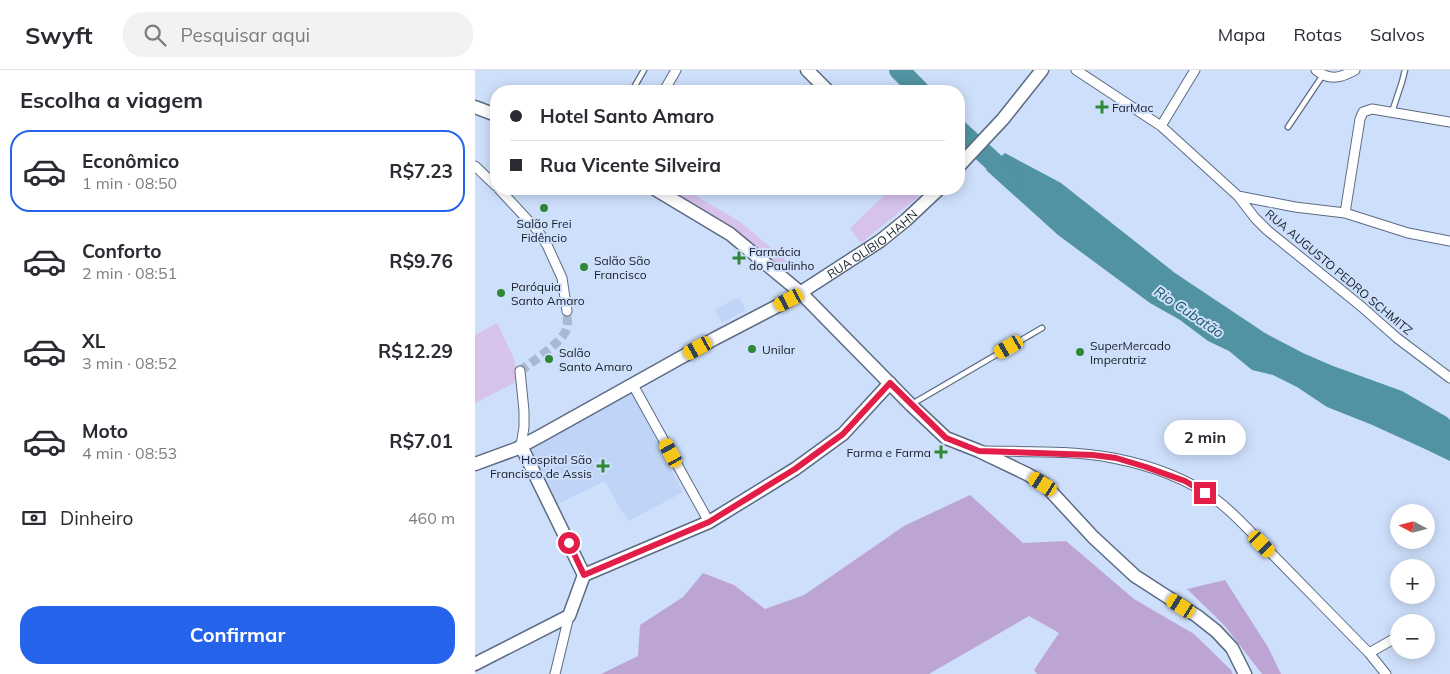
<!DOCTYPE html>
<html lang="pt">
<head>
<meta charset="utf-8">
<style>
	body { margin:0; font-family:Mulish,sans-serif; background:#f2f2f3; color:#2b2b33; height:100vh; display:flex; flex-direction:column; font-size:19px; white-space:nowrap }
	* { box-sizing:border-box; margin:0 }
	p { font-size:16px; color:#7c7c81 }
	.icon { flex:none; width:28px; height:28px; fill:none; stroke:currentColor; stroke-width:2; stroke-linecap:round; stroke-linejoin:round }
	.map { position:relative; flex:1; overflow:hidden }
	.sheet { display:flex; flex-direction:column; background:#fff; width:475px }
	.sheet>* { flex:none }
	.top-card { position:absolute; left:15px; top:15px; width:475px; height:110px; border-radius:20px; box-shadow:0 2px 12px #0003; display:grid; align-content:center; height:110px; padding:0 20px; background:#fff }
	.needle { width:32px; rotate:277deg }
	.controls { position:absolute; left:915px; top:434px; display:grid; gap:10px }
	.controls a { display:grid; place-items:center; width:45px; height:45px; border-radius:50%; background:#fff; box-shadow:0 2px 12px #0003; font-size:25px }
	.end { position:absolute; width:22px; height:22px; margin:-11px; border:6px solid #e11d48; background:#fff; box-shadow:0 0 0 2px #fff }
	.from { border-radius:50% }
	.bubble { position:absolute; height:35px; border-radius:18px; background:#fff; box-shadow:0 2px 12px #0003; font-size:16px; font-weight:700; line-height:35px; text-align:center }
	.car { position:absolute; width:15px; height:30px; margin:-15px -8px; border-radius:6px; box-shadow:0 0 4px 1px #0007; background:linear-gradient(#f5c518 24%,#345 0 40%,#f5c518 0 76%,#345 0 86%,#f5c518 0) }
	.top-card b { display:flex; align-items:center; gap:18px; height:48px; font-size:19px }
	.top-card b+b { border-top:1px solid #e1e1e2 }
	.top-card i { width:12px; height:12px; background:#2b2b33 }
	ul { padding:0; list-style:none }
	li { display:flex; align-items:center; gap:15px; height:82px; margin:0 10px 8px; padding:0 10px; border:2px solid transparent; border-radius:20px }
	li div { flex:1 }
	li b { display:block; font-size:19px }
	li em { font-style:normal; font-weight:700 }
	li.active { border-color:#2563eb }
	li>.icon { width:45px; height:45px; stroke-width:1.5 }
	h2 { padding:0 20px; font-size:22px; line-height:60px }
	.pay { display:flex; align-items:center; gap:12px; height:55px; padding:0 20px; font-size:19px }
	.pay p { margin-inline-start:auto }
	.action { display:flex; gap:10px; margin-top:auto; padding:10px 20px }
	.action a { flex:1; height:58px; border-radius:20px; background:#2563eb; color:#fff; font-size:20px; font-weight:700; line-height:58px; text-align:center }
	header { display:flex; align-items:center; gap:30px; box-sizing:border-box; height:70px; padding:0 25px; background:#fff; border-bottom:1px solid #e1e1e2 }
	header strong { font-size:24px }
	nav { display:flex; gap:28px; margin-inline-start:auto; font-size:18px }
	.search { width:350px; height:45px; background:#f2f2f3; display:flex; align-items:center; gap:12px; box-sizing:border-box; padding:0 18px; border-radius:20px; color:#7c7c81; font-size:19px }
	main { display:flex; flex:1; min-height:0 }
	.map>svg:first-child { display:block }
	.built { fill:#bfd4f6 }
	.green { fill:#d6c2eb }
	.forest { fill:#bca5d4 }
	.water { fill:#5193a2 }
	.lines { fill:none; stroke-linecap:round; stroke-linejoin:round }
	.river { stroke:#5193a2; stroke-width:20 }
	.street-tunnel { stroke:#a9b8d1; stroke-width:9; stroke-dasharray:9 4.5; stroke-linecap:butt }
	.lane-casing { stroke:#5c6b83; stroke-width:7 }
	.street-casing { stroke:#5c6b83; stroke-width:11 }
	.secondary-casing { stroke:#5c6b83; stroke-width:15 }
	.lane { stroke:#fff; stroke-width:4.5 }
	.street { stroke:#fff; stroke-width:9 }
	.secondary { stroke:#fff; stroke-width:12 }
	.route { stroke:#e11d48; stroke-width:6 }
	.poi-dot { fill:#308837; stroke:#cedffb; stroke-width:2 }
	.labels { text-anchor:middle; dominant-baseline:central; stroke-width:4; stroke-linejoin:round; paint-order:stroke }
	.poi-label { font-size:12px; fill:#171d27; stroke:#cedffb; text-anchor:start }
	.street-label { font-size:12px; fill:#171d27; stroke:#cedffb }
	.water-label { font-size:14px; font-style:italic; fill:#1d5662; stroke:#cedffb }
</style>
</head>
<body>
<header>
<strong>Swyft</strong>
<div class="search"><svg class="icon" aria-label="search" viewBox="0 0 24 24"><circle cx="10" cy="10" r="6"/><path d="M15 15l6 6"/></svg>Pesquisar aqui</div>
<nav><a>Mapa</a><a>Rotas</a><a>Salvos</a></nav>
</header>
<main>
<section class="sheet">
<h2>Escolha a viagem</h2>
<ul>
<li class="active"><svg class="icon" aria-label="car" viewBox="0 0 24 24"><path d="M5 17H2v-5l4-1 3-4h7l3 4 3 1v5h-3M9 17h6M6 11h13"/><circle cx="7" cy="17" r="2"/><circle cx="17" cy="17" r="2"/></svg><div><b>Econômico</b><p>1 min · 08:50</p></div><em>R$7.23</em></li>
<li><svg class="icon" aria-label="car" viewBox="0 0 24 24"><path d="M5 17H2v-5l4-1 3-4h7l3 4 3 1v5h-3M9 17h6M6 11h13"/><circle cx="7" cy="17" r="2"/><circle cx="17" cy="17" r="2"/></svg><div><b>Conforto</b><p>2 min · 08:51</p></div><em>R$9.76</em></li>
<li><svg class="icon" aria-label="car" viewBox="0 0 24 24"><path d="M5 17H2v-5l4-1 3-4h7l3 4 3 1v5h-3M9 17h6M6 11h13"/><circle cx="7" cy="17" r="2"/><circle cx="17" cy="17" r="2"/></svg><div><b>XL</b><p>3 min · 08:52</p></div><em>R$12.29</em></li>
<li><svg class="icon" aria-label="car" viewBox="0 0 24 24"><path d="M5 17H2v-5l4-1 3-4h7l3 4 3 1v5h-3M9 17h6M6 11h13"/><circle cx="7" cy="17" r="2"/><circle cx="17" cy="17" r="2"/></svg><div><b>Moto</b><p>4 min · 08:53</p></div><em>R$7.01</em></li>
</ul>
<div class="pay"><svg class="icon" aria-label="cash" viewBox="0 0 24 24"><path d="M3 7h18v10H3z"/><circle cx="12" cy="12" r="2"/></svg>Dinheiro<p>460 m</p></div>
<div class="action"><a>Confirmar</a></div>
</section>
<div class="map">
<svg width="975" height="604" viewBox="0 0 975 604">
	<rect width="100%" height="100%" fill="#cedffb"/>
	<!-- built -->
	<path class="built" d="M 264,227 L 271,240 L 247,253 L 240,240 Z
		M 157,323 L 208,422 L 154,451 L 145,439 L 130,411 L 81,435 L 53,381 L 57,375 Z"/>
	<!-- green -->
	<path class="green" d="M 187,119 L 209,119 L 264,151 L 312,191 L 304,199 Z
		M 416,119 L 441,119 L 443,127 L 387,172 L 384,171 L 375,158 Z
		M 22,253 L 40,291 L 41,306 L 39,313 L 0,333 L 0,265 Z"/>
	<!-- forest -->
	<path class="forest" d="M 495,425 L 548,473 L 591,471 L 659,529 L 719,564 L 756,600 L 758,604 L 562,604 L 559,600 L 584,563 L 554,546 L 454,604 L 126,604 L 163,586 L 165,555 L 208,527 L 228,503 L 259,515 L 290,539 L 329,525 L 429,456 Z
		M 750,510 L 793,577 L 806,604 L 787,604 L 750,556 L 712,519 Z"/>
	<!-- water -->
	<path class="water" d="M 530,83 L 586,113 L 700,203 L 790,263 L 828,283 L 858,296 L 927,321 L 972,347 L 975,350 L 975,391 L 950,379 L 895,354 L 852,337 L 822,317 L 798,305 L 777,300 L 754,281 L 733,271 L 705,250 L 675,233 L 583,165 L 511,100 Z"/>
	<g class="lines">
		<!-- river -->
		<path class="river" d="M 424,0 L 445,21
			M 484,60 L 538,110"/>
		<!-- street-tunnel -->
		<path class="street-tunnel" d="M 45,301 C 57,292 89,271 92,258 C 93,253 92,246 92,241"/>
		<defs>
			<path id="lane" d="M 157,21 L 169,0
				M 917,42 L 927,12 L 930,0
				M 813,57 L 848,5
				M 437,334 L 567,258"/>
			<path id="street" d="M 601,0 L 686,56 L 763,126 L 780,148 L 792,160 L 887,237 L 922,268 L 975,308
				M 841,0 C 854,11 866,8 880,0
				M 189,21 L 201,0
				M 686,56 L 720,0
				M 0,96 L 21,116
				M 24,119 L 63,161 L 72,175 L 87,208 L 92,241
				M 763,126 L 820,137 L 870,143 L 933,163 L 975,171
				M 870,143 L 885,49 L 888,42 L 897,39 L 975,52
				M 45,301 L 49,341 L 49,357 L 46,376
				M 158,315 L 234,452
				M 509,381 C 551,382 598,380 638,388 C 674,395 711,408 740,429 C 761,444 780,467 798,485 C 830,518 862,550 894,583 L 911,604
				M 894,583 L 924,566
				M 80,604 L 94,546"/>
			<g id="secondary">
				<path d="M 332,0 L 353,21"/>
				<path d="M 0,37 L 21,45"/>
				<path d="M 484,96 L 528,49 L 567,0"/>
				<path d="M 180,119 L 255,164 L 326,223 L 436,335 L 471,368 L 504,381 L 552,404 L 569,414 L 618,467 L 660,506 L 722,546 L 741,561 L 757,578 L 770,604"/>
				<path d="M 46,376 L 109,505"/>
				<path id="s1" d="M 0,394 L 41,379 L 67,365 L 239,269 L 314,230 L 405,171 L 431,150 L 464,119"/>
				<path d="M 109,505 L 234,452 L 320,399 L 368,364 L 415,313"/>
				<path d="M 0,594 L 94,546 L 109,505"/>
			</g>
		</defs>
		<!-- lane casing -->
		<use href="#lane" class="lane-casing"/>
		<!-- street casing -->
		<use href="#street" class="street-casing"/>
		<!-- secondary casing -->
		<use href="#secondary" class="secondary-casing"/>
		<!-- lane -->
		<use href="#lane" class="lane"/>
		<!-- street -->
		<use href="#street" class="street"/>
		<!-- secondary -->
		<use href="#secondary" class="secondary"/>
	</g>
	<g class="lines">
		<!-- route -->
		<path class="route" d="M 94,473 L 109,505 L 234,452 L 320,399 L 368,364 L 415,313 L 471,368 L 504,381 L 618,385 L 641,388 L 671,397 L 696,406 L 710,411 L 730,423"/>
	</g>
	<!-- markers -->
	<g class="poi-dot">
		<path d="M624.5 29.5h5v5h5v5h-5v5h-5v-5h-5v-5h5z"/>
		<circle cx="69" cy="138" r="5"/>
		<path d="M261.5 180.5h5v5h5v5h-5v5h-5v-5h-5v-5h5z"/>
		<circle cx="109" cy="197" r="5"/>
		<circle cx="26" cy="223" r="5"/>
		<circle cx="277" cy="279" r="5"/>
		<circle cx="605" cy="282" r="5"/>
		<circle cx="74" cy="289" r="5"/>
		<path d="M463.5 374.5h5v5h5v5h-5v5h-5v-5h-5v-5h5z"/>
		<path d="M125.5 388.5h5v5h5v5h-5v5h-5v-5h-5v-5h5z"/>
	</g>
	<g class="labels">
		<!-- poi labels -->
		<g class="poi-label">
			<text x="637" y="37">FarMac</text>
			<text x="69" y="153" text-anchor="middle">Salão Frei<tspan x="69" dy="14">Fidêncio</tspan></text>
			<text x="274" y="181">Farmácia<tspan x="274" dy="14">do Paulinho</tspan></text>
			<text x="119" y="190">Salão São<tspan x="119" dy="14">Francisco</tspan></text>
			<text x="36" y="216">Paróquia<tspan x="36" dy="14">Santo Amaro</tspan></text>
			<text x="615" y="275">SuperMercado<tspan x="615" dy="14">Imperatriz</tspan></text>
			<text x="287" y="279">Unilar</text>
			<text x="84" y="282">Salão<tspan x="84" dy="14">Santo Amaro</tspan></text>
			<text x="456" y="382" text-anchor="end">Farma e Farma</text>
			<text x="117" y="389" text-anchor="end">Hospital São<tspan x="117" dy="14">Francisco de Assis</tspan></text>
		</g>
		<!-- street labels -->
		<g class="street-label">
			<text stroke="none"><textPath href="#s1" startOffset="455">RUA OLÍBIO HAHN</textPath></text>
			<text transform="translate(864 202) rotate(40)">RUA AUGUSTO PEDRO SCHMITZ</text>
		</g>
		<!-- water labels -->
		<g class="water-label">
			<text transform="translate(714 242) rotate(34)">Rio Cubatão</text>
		</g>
	</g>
</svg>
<div class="controls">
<a><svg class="needle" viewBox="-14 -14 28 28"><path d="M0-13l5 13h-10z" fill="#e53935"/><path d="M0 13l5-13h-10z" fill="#7c7c81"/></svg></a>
<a>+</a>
<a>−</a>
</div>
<i class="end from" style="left:94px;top:473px"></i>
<i class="end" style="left:730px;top:423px"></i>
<div class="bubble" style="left:689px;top:350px;width:82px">2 min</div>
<i class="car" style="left:314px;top:230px;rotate:243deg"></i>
<i class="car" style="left:534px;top:277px;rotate:240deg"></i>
<i class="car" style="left:223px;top:278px;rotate:241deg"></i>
<i class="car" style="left:196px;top:383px;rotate:331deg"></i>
<i class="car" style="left:568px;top:414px;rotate:303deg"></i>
<i class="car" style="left:787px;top:474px;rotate:136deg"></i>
<i class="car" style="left:706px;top:536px;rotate:303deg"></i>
<div class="top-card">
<b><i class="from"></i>Hotel Santo Amaro</b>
<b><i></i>Rua Vicente Silveira</b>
</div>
</div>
</main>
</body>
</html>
